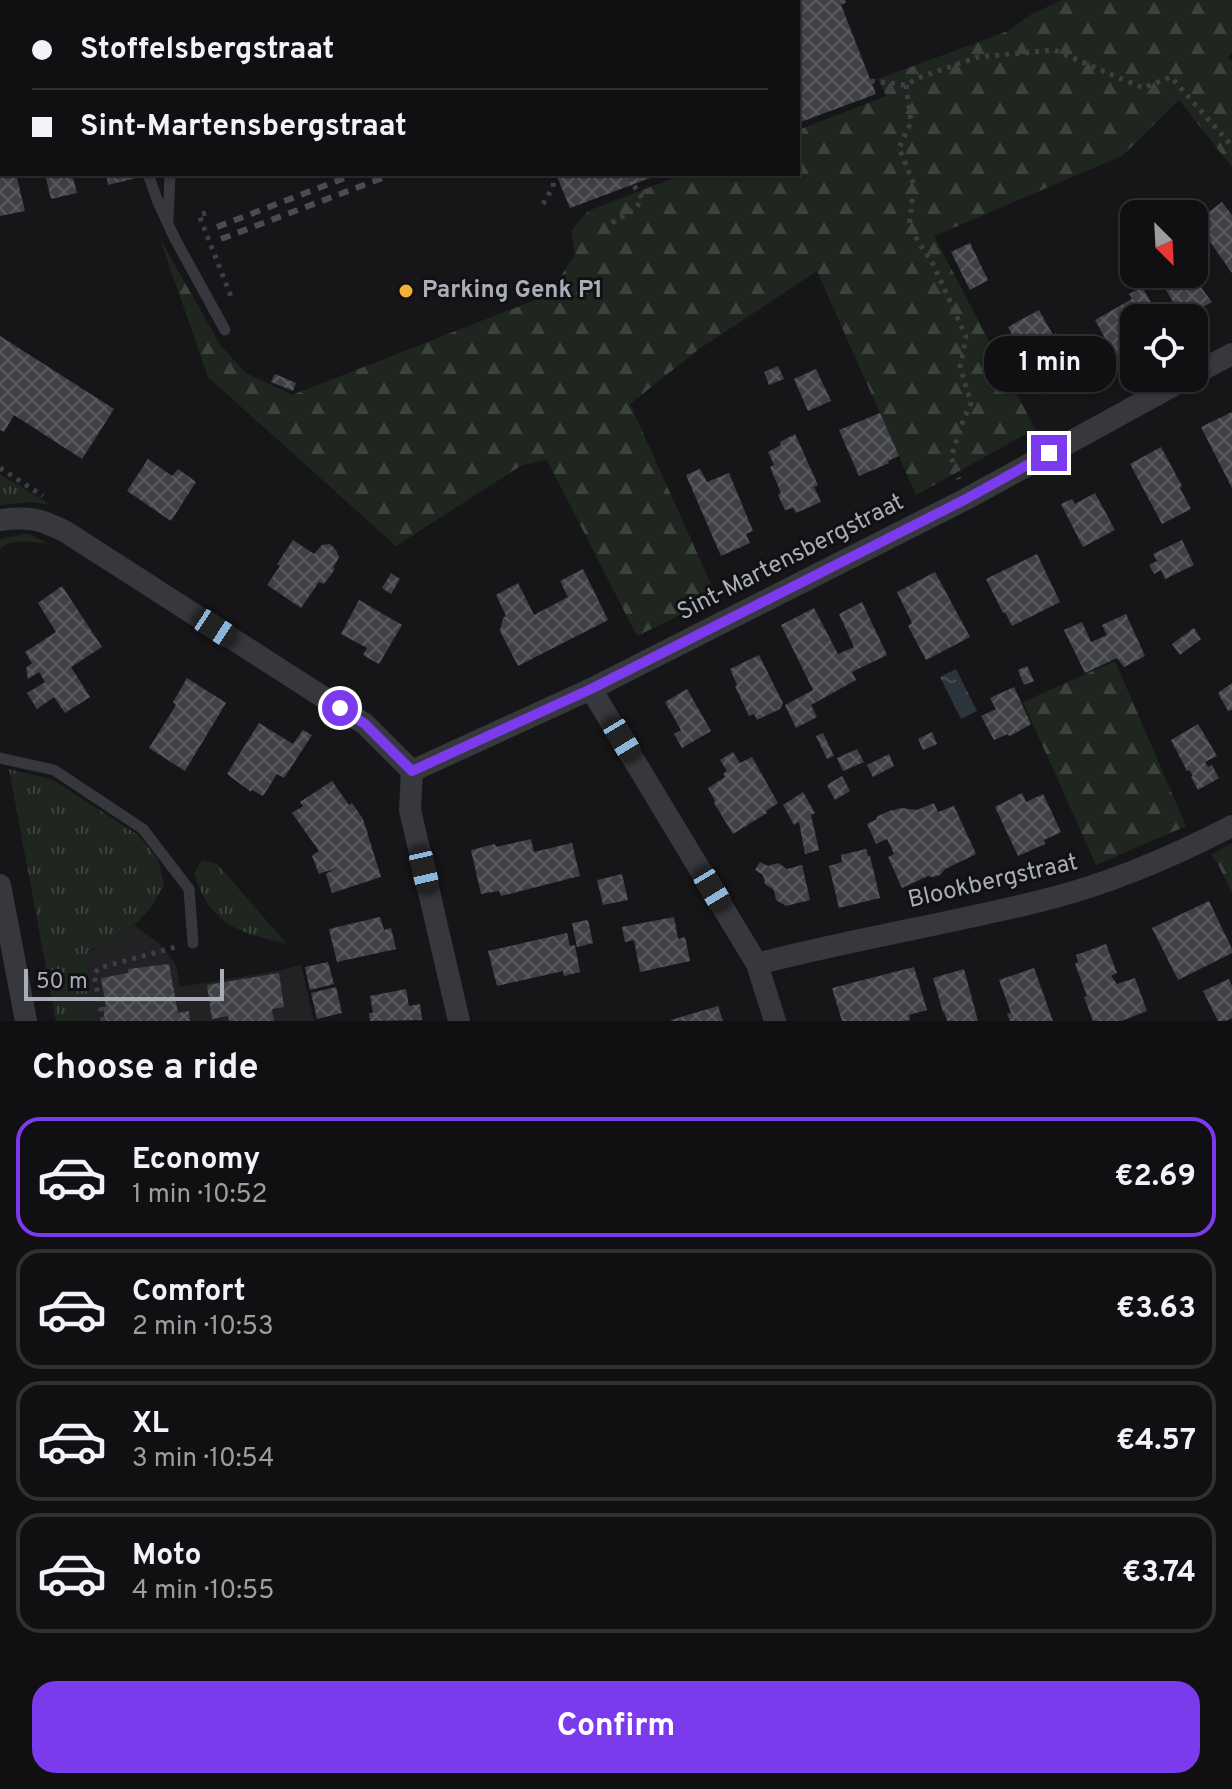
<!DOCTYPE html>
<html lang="en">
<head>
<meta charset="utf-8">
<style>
	body { margin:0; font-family:Overpass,sans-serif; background:#19191b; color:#f1f3f6; height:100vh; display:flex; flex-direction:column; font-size:30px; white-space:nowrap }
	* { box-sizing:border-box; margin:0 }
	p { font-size:26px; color:#9c9d9f }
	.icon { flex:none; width:44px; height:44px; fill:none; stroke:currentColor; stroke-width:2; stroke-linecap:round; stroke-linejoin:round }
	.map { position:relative; height:1021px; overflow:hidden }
	.drawer { display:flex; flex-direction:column; background:#101012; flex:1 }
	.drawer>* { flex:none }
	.banner { position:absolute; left:0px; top:0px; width:800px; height:176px; box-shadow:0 2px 6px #0004,0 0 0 2px #303032; display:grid; align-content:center; height:176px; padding:0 32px; background:#101012 }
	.needle { width:52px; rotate:156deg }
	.fabs { position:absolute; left:1120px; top:200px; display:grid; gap:16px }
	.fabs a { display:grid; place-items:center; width:88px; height:88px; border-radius:16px; background:#101012; box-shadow:0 2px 6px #0004,0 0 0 2px #303032; font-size:40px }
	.scale { position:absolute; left:24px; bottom:20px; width:200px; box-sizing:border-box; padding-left:8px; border:4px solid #a8adb8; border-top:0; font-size:22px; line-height:28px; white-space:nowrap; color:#a8adb8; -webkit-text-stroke:6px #111113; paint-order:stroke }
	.end { position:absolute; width:36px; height:36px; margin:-18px; border:10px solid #7c3aed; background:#fff; box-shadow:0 0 0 4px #fff }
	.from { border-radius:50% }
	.bubble { position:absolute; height:56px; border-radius:24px; background:#101012; box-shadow:0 2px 6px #0004,0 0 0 2px #303032; font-size:26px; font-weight:700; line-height:56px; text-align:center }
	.car { position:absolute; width:24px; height:48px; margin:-24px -12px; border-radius:10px; box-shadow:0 0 6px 2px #0007; background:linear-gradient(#222 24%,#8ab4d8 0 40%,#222 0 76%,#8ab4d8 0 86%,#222 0) }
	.banner b { display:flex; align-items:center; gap:28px; height:76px; font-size:30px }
	.banner b+b { border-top:2px solid #303032 }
	.banner i { width:20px; height:20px; background:#f1f3f6 }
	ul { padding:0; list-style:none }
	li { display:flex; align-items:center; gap:24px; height:120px; margin:0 16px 12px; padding:0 16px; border:4px solid #303032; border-radius:24px }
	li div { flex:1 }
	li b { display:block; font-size:30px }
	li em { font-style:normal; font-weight:700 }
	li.current { border-color:#7c3aed }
	li>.icon { width:72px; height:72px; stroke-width:1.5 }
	h2 { padding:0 32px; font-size:36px; line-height:96px }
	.primary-button { display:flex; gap:16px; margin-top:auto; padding:16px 32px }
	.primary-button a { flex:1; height:92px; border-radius:24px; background:#7c3aed; color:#fff; font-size:32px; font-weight:700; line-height:92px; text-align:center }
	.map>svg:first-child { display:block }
	.built { fill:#222225 }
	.grass { fill:url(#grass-tufts) }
	.forest { fill:url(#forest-firs) }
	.water { fill:url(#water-ripples) }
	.building { fill:url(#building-cross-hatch) }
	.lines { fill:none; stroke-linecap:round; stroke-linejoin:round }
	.path { stroke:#3d3f44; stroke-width:5; stroke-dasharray:4 6; stroke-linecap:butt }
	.service { stroke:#37383d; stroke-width:11 }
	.minor { stroke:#37383d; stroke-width:22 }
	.rail { stroke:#4a4c52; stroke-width:6; stroke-dasharray:10 8; stroke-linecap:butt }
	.route { stroke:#7c3aed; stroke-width:10 }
	.poi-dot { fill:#f2b134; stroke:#111113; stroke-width:3 }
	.labels { text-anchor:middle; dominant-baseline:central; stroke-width:6; stroke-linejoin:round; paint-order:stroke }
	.poi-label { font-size:24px; font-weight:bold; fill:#a8adb8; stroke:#111113; text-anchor:start }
	.street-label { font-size:24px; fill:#a8adb8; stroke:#111113 }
</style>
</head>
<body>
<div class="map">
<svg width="1232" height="1021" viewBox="0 0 1232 1021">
	<defs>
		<pattern id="grass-tufts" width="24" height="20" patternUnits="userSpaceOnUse" patternTransform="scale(2)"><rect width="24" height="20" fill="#1e261f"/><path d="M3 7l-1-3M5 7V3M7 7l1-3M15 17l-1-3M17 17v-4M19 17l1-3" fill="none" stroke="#3c433d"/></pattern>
		<pattern id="forest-firs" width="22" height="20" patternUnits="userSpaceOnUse" patternTransform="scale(2)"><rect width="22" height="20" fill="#1e261f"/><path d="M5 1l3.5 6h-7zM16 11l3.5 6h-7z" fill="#3c433d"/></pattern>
		<pattern id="water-ripples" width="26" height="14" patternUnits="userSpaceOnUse" patternTransform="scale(2)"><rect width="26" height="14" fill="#2c353c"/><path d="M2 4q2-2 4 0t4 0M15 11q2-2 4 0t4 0" fill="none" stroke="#485056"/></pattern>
		<pattern id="building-cross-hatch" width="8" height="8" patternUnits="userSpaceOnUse" patternTransform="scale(2)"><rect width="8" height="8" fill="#404145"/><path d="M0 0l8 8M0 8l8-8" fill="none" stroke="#595a5e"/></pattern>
	</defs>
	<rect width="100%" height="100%" fill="#161618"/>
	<!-- built -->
	<path class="built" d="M 134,925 L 160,944 L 176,965 L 180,987 L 276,971 L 301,965 L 314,1021 L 80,1021 L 75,960 Z"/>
	<!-- grass -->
	<path class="grass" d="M 0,474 L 51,505 L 32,502 L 0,505 Z
		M 23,534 L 29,534 L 48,544 C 32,542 12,538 0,549 L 0,539 Z
		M 9,769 L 53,780 L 138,835 L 158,859 L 164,885 L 150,909 L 134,925 L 87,952 L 87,999 L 91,1021 L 56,1021 Z
		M 202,860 L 217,864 L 287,944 C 256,936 228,932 208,904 C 202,895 198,884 194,874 Z"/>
	<!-- forest -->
	<path class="forest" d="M 1062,0 L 1232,0 L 1232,53 L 1228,57 L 1232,62 L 1232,167 L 1179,100 L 1122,156 L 934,236 L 1035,429 L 916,495 L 817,271 L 699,349 L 630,404 L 717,597 L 637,636 L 547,460 L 522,465 L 396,546 L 208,377 L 160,239 L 221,346 L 246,373 L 292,395 L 548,295 L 575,255 L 571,231 L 588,211 L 684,174 L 798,174 L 798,130 L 886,96 L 878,79 L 1008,31 L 1032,14 Z
		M 1115,661 L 1186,826 L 1096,865 L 1023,702 Z
		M 1232,843 L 1232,893 L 1218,864 L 1211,855 Z"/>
	<!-- water -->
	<path class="water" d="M 956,669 L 977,711 L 961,719 L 940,677 Z"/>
	<!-- building -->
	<path class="building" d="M 798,0 L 839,0 L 876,94 L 798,123 Z
		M 0,174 L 16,174 L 25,211 L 0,216 Z
		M 45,174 L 72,174 L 77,193 L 51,199 Z
		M 106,174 L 135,174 L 136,178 L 108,185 Z
		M 556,174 L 661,174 L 570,208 Z
		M 1222,202 L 1232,215 L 1232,273 L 1196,222 Z
		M 970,243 L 988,280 L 970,290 L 951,252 Z
		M 1157,274 L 1191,274 L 1212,302 L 1182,318 Z
		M 1142,287 L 1160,318 L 1134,318 L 1134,353 L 1132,355 L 1128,349 L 1115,356 L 1095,320 L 1132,299 L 1129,294 Z
		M 1039,310 L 1053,335 L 1056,333 L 1065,352 L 1063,353 L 1076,377 L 1042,395 L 1008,327 Z
		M 0,336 L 114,409 L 82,459 L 14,415 L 4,432 L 0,430 Z
		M 778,366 L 784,379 L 769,385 L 764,372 Z
		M 816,369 L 831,401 L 808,411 L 794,379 Z
		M 275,374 L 296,383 L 293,391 L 271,382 Z
		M 1232,412 L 1232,488 L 1201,427 Z
		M 880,413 L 899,456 L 888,461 L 889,463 L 859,476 L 839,430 Z
		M 795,434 L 818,485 L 814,487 L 821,502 L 796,513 L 793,508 L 785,510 L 778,495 L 781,493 L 770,467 L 774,465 L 768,452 L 781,445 L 780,442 Z
		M 1161,447 L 1182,486 L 1180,488 L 1191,509 L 1162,524 L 1130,464 Z
		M 148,459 L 172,476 L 178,469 L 196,482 L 171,521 L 127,491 Z
		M 700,469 L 707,482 L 729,473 L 753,531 L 746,534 L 750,543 L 721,556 L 686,475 Z
		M 1095,493 L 1115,530 L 1083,547 L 1061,504 L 1072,499 L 1075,504 Z
		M 293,540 L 314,554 L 322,545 L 330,544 L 336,550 L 339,557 L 333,568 L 335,569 L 324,584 L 319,582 L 301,608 L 267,585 L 280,566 L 277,564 Z
		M 1182,540 L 1194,565 L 1165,579 L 1161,570 L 1154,574 L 1149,565 L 1157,561 L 1153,554 Z
		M 1037,554 L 1060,602 L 1012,626 L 1005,612 L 1003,613 L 986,579 Z
		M 583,569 L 608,620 L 518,666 L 500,631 L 503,618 L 506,616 L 496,595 L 518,583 L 534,615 L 568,597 L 560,581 Z
		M 935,572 L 970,637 L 926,660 L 908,626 L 912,623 L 897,592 Z
		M 391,573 L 400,579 L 391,594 L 382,588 Z
		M 62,586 L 102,647 L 71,667 L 90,697 L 65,713 L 54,697 L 37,709 L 27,693 L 45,682 L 39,672 L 28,679 L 26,668 L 32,663 L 25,652 L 56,632 L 38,603 Z
		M 359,600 L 402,625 L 379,664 L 363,655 L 367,648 L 341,634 Z
		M 862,602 L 887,655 L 852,672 L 856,680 L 811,705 L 817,717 L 796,728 L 785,705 L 813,690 L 781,625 L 814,608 L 838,654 L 854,647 L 839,614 Z
		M 1126,614 L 1145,656 L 1124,667 L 1117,658 L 1085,673 L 1064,630 L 1082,622 L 1091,642 L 1107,635 L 1102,625 Z
		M 1194,628 L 1201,639 L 1180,655 L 1172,644 Z
		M 759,655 L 783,703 L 780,709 L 757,720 L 754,714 L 749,716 L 735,686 L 737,685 L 730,669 Z
		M 1027,666 L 1034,681 L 1024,685 L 1018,670 Z
		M 187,678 L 226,703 L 185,771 L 149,748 L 176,705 L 173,702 Z
		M 1232,683 L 1232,710 L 1228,711 L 1218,693 Z
		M 1014,687 L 1031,724 L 1012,735 L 1009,736 L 1008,734 L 994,740 L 981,716 L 996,709 L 990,698 Z
		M 687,689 L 711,731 L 682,748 L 674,734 L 681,730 L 665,702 Z
		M 259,723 L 293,744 L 303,730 L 312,735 L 284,778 L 277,774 L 263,796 L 252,790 L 251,792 L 227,774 Z
		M 1198,724 L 1217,756 L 1205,762 L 1208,767 L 1212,765 L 1219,778 L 1198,790 L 1191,777 L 1193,776 L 1189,770 L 1187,771 L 1171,740 Z
		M 932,732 L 937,744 L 923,750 L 918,739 Z
		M 823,733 L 834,756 L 827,759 L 816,736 Z
		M 857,749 L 864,762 L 843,771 L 837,758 Z
		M 733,752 L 740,763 L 752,757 L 778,803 L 766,811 L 767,813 L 733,834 L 714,803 L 715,801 L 708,788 L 725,777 L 723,774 L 727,771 L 720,760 Z
		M 889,754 L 894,766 L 873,777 L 867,765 Z
		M 842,776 L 850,791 L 835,800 L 827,785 Z
		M 332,781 L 349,805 L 352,803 L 363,819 L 381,877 L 332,893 L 326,874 L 336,868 L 319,874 L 312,856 L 319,851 L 292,813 L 303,806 L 300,802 Z
		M 803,792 L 815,813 L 811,815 L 819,850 L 805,854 L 799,822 L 794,825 L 783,805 Z
		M 1022,793 L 1026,802 L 1043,794 L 1061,832 L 1044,840 L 1045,844 L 1018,856 L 995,807 Z
		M 934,803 L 938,812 L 954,806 L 976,854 L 945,869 L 940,875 L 933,877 L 928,876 L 902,888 L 888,857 L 894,854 L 887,839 L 876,844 L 867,824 L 877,819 L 876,817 L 889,811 L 901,808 L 917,810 Z
		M 531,839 L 534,852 L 572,843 L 580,876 L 501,896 L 499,891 L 481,894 L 471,850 L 495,844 L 496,847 Z
		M 866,849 L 868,856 L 870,856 L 880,898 L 839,908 L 829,866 L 842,862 L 841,855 Z
		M 760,862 L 768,866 L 778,863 L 787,869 L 802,865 L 810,900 L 786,906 L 776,900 L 774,890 L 765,884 L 763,875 L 755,870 Z
		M 622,874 L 628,900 L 603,905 L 597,880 Z
		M 1209,901 L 1232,949 L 1232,953 L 1178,980 L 1152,928 Z
		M 380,917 L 384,930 L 391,928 L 396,949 L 337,962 L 329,929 Z
		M 674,917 L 678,939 L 685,937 L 690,961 L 640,972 L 634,940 L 625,942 L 622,927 Z
		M 588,920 L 593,943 L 577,947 L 572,923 Z
		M 567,933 L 570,946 L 575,945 L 580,972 L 564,976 L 563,971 L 497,986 L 488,951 Z
		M 1106,944 L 1117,973 L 1111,976 L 1117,984 L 1135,978 L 1147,1011 L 1121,1021 L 1093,1021 L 1084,997 L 1087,996 L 1075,964 L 1078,962 L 1076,955 Z
		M 328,962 L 334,984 L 310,990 L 305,967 Z
		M 169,964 L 178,1013 L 189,1011 L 190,1021 L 105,1021 L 103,1007 L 106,1007 L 101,978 L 128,973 L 128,969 Z
		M 914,967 L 927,1010 L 909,1015 L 910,1020 L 905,1021 L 842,1021 L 832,988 Z
		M 1034,968 L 1053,1021 L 1010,1021 L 1007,1014 L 1011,1013 L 999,980 Z
		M 964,969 L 978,1021 L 947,1021 L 944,1012 L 943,1012 L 933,978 Z
		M 279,973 L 284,1007 L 272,1009 L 274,1021 L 229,1021 L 228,1016 L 212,1019 L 207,985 Z
		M 1229,979 L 1232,986 L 1232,1018 L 1226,1021 L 1218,1021 L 1203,991 Z
		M 336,987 L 342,1013 L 317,1019 L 311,993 Z
		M 406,989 L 409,1006 L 420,1004 L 422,1020 L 370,1021 L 369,1013 L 373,1013 L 370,996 Z
		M 718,1006 L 723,1021 L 671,1021 L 671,1020 Z"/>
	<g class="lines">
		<!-- path -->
		<path class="path" d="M 351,0 L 352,2
			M 673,0 L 673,2
			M 871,81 L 906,85 L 918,78 L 978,57 L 1054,50 L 1143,88 L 1171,77 L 1232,146
			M 906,85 L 911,122 L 899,148 L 914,185 L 909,227 L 933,264 L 966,337 L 960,367 L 971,403 L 963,421 L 951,457 L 959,479
			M 543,204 L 553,187 L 554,174
			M 206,213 L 199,215 L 232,299
			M 612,223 C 623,215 636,211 642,199 C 638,188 630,184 626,174
			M 0,468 L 43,496
			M 103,1021 L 94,974 L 99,968 L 176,947"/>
		<!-- service -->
		<path class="service" d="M 408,0 L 410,2
			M 419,0 L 420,2
			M 491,2 L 496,0
			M 148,174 L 158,202 L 174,237 L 225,330
			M 168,220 L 170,174
			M 0,758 L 54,770 L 143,829 L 189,889 L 193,943"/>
		<!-- minor -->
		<path class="minor" d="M 1194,374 L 1232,354
			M 0,520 C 28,516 41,519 66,532 L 365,724 L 412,771 L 410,810 L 459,1021
			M 591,689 L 757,964 L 775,1021
			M 412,771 L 591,689 L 966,499 L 1187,378
			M 0,885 L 26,1021
			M 757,964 C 852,939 949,924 1044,900 C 1110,884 1172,857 1232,826"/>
		<!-- rail -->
		<path class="rail" d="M 840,2 L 845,0
			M 217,227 L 355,174
			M 221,239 L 393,174"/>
	</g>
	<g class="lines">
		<!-- route -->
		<path class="route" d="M 340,708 L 365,724 L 412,771 L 591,689 L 966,499 L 1049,453"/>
	</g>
	<!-- markers -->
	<circle class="poi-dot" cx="406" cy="291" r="8"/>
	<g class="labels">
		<!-- poi labels -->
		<g class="poi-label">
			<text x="422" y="291">Parking Genk P1</text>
		</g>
		<!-- street labels -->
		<g class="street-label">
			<text transform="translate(791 558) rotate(-27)">Sint-Martensbergstraat</text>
			<text transform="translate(993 882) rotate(-13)">Blookbergstraat</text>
		</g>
	</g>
</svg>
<div class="fabs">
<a><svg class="needle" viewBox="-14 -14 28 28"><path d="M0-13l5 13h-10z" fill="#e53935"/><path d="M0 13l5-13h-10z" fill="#9c9d9f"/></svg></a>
<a><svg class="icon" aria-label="locate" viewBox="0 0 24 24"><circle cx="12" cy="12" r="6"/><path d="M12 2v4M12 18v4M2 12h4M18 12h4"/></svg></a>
</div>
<div class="scale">50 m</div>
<i class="end from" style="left:340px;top:708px"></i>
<i class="end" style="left:1049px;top:453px"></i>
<div class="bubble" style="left:984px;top:336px;width:132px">1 min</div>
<i class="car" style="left:215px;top:628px;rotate:123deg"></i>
<i class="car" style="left:622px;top:739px;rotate:149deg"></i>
<i class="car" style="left:424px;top:870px;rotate:167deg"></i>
<i class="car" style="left:712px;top:889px;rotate:149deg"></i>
<div class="banner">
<b><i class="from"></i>Stoffelsbergstraat</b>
<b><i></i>Sint-Martensbergstraat</b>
</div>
</div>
<section class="drawer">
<h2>Choose a ride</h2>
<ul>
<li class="current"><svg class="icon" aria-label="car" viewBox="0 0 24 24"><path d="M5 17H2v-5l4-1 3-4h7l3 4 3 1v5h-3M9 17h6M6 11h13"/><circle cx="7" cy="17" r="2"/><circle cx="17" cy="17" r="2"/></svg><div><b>Economy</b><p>1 min · 10:52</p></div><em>€2.69</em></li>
<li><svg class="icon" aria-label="car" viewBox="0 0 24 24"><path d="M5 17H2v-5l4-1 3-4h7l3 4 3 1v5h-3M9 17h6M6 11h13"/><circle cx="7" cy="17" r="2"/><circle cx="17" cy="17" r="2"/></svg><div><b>Comfort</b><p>2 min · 10:53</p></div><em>€3.63</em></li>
<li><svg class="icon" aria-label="car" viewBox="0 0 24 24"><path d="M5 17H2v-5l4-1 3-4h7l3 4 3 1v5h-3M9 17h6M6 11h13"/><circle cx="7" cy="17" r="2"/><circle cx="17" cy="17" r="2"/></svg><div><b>XL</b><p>3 min · 10:54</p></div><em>€4.57</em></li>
<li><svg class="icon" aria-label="car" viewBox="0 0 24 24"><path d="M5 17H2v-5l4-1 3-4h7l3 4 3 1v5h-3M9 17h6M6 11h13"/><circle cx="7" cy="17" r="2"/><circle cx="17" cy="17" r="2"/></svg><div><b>Moto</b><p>4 min · 10:55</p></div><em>€3.74</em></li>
</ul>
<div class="primary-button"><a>Confirm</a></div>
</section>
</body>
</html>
